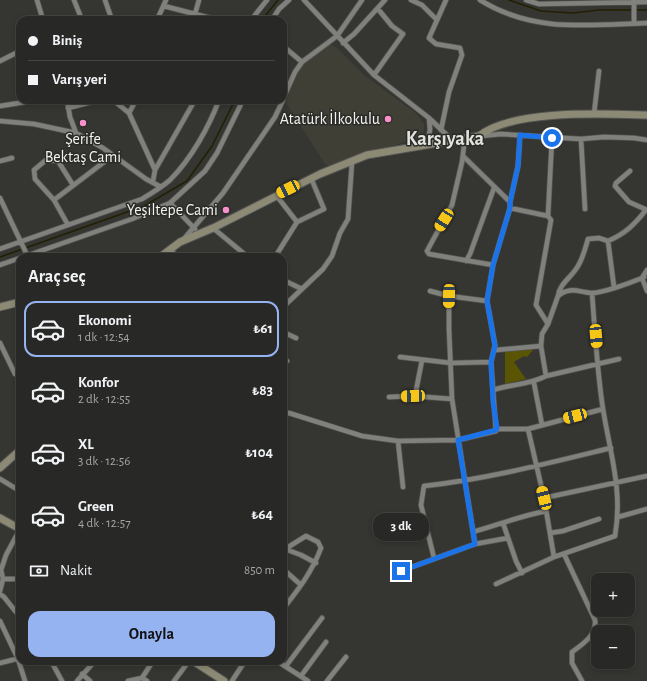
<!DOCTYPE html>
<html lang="tr">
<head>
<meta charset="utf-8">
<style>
	body { margin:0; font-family:"Alegreya Sans",sans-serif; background:#343432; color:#f1f3f6; height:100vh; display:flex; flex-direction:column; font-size:15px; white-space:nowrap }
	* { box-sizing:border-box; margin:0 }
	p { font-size:13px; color:#a5a6a7 }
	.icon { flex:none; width:22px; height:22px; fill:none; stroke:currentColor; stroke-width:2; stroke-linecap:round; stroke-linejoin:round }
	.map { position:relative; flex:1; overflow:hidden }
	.side { position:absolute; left:16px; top:253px; width:271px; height:412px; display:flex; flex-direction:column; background:#282826; border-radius:12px; box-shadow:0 2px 6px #0003,0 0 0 1px #444443 }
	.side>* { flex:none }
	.hud { position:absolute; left:16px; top:16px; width:271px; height:88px; border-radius:12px; box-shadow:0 2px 6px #0003,0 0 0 1px #444443; display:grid; align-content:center; height:88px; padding:0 12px; background:#282826 }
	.buttons { position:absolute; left:591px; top:573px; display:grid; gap:8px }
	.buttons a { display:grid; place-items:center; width:44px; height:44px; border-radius:8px; background:#282826; box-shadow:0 2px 6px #0003,0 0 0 1px #444443; font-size:20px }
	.end { position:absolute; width:18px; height:18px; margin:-9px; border:5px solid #1a73e8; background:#fff; box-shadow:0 0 0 2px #fff }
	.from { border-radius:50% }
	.bubble { position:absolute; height:28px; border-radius:12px; background:#282826; box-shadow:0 2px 6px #0003,0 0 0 1px #444443; font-size:13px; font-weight:700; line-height:28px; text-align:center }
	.car { position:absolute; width:12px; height:24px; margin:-12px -6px; border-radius:5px; box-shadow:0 0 3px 1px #0007; background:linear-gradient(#f5c518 24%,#345 0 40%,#f5c518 0 76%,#345 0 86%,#f5c518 0) }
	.hud b { display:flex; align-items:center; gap:14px; height:38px; font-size:15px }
	.hud b+b { border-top:1px solid #444443 }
	.hud i { width:10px; height:10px; background:#f1f3f6 }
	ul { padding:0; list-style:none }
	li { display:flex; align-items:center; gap:12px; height:56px; margin:0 8px 6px; padding:0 4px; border:2px solid transparent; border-radius:12px }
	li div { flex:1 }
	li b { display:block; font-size:15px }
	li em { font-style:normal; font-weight:700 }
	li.selected { border-color:#95b2f1 }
	li>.icon { width:36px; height:36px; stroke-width:1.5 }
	h2 { padding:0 12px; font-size:18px; line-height:48px }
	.pay { display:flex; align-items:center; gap:10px; height:44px; padding:0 12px; font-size:15px }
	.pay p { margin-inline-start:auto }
	.cta { display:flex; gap:8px; margin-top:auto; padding:8px 12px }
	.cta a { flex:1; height:46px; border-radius:12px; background:#95b2f1; color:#111; font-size:16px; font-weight:700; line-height:46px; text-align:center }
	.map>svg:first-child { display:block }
	.built { fill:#403f36 }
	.green { fill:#5a5503 }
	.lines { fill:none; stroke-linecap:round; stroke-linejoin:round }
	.stream { stroke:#222000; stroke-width:1.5 }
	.street-casing { stroke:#545452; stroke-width:6 }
	.secondary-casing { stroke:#545452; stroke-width:9 }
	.street { stroke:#80807d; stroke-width:4.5 }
	.secondary { stroke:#8c8a74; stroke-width:7 }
	.route { stroke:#1a73e8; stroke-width:5 }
	.poi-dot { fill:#f890cc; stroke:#2b2b28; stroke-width:1.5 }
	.labels { text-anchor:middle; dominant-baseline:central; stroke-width:3; stroke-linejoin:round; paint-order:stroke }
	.poi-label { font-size:16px; fill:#f3f3f1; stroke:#2b2b28; text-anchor:end }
	.district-label { font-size:20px; font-weight:bold; fill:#e2e2de; stroke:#2b2b28 }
</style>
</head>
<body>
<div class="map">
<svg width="647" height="681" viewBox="0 0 647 681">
	<rect width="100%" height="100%" fill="#353532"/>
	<!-- built -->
	<path class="built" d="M 327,44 L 336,47 L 364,75 L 417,114 L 424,124 L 424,131 L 421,137 L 330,166 L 325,164 L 283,98 L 294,75 L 304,64 Z"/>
	<!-- green -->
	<path class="green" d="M 534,349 L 527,357 L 524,356 L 514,362 L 526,379 L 505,384 L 505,351 Z"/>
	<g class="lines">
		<!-- stream -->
		<path class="stream" d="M 509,0 L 541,11 L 573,13 L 599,10 L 647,10
			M 262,20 L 278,0
			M 0,257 L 144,206 L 187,181 L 212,146 L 235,100"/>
		<defs>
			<path id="street" d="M 37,0 L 43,20
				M 74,0 L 82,20
				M 105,0 L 112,20
				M 304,0 L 374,75 L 429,118 L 452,140
				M 411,0 L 422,5 L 437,20
				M 480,0 C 533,33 588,25 647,23
				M 526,0 L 539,4 L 647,2
				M 634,0 L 634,23
				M 164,6 L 218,20
				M 157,20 L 166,0
				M 191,20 L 195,14 L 199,0
				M 251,20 L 267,0
				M 272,20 L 279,9 L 289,0
				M 343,43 L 354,34 L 385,0
				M 283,46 L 302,62
				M 0,61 L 20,51
				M 374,75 L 403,34 L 392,26 L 378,9
				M 283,99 L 295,72 L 302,62 L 337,36 L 362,0
				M 67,100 L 70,117 L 76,133
				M 113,100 L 129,113 L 155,170 L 195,100
				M 0,106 L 38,100
				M 68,108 L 99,100
				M 129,113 L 136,100
				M 594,114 L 599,71
				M 0,121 L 34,124 L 76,133 L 103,148 L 146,179 L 161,187
				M 441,130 L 449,92 L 462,55 L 460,48 L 436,44 L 429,38 L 446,0
				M 481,136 L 501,134 L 581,139 L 604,137 L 634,138 L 647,140
				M 465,138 L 462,162 L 452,205 L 427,251 L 429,254 L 493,265
				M 581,139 L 585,209
				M 428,143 L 430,129 L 429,118
				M 463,156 L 510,202 L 510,208 L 493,265 L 487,301 L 495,345 L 491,362 L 493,390
				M 0,161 L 12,158
				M 630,171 L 616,183 L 615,186 L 629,202 L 647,210
				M 153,181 L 155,170
				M 276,195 L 297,222
				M 0,198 L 28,257
				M 54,200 L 112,156
				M 510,202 L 518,166 L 520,135
				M 170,203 L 195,229
				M 510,208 L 548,216 L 551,220 L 536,305 L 548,324
				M 548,216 L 552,138
				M 68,225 L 54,200 L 35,179 L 34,170 L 46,160 L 58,161 L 73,185
				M 213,228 L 248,257
				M 183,240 L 223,193 L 275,117 L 283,100
				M 608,241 L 614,287
				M 0,249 L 142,199 C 152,193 162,187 170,180 C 191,159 209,127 219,100
				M 170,249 L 177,257
				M 23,257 L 132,219 L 170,203 L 205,171 L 217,153 L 243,100
				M 275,257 L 297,222 L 324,209 L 311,178
				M 466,261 L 470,254 L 494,188
				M 0,265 L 20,258
				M 644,277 L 642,278 L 647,291
				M 283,280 L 302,289
				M 430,291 L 449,296
				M 558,296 C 559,284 572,277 578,266 C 583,258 585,249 588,239 L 599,238 L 608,241 C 625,234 635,224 646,210
				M 17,303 L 20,309
				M 283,307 L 323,269 L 332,256 L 340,233 L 348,219 L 352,162
				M 283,332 L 296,338
				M 0,343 L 15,374 L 20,374
				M 496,350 L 541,346
				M 400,357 L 451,363 L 491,362
				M 283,358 L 287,361
				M 546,376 L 619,359
				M 534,383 L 542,425
				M 415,396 L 422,360
				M 389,397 L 413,396 L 452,399
				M 283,414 L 289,413 L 362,436 L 398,441 L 458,440 L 496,431 L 493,390 C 511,384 529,385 546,376 L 541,346 L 542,334 L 548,324 L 558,296 C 569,286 579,292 591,293 C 603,293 630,283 642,278 L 647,270
				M 497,429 L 528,429 L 603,409
				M 528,429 L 544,498 L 554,557
				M 398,441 L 403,487
				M 0,479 L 20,491
				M 544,498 L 647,476
				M 618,517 L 647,509
				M 503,523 L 516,561 L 522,573
				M 473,532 C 498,525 520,516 546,511
				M 550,533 L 563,531 L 599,519
				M 475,544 L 452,399 L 449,329 L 449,296 L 487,301
				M 285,549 L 301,555 L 316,563
				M 564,554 L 595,620 C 597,635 583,644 572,652 L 572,663 L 582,681
				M 434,558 L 421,505 L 424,486 C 487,479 549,463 611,448
				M 283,569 L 301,585
				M 401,571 L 475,544 L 508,538
				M 3,579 L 20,579
				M 496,584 L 554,557 L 615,536 C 623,490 610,453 603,409 C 597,371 595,331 592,293
				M 0,591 L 3,579 L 1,570 L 6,555 L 20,529
				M 0,594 L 4,597 L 20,617
				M 283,609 C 298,590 312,572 321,548 L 318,542 L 306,536 L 285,549
				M 0,621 L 18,659 L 25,681
				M 51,661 L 62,681
				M 277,661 L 308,681
				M 0,663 L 20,658
				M 286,666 L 322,618
				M 82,674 L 90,681
				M 301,676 L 326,642
				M 142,678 L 147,681
				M 77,681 L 95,661
				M 128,681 L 142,678 L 153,661
				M 174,681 L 189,661
				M 232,681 L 245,661
				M 327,681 L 346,657"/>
			<path id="secondary" d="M 160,257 L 180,242 L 213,228 L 320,174 L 367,155 L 479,136 C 512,109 605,114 647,115
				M 0,307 L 20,302
				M 0,468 L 20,450
				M 0,518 L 20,529
				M 193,661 L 224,681"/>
		</defs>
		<!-- street casing -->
		<use href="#street" class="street-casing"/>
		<!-- secondary casing -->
		<use href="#secondary" class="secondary-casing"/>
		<!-- street -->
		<use href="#street" class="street"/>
		<!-- secondary -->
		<use href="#secondary" class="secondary"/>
	</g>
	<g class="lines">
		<!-- route -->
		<path class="route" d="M 401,571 L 475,544 L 458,440 L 496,430 L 497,428 L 493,402 L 491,362 L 495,346 L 487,301 L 493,265 L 510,208 L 510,202 L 518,166 L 520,135 L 552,138"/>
	</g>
	<!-- markers -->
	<g class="poi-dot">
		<circle cx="388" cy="119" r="4"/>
		<circle cx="83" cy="123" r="4"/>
		<circle cx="226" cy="210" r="4"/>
	</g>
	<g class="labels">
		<!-- poi labels -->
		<g class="poi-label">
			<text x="380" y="119">Atatürk İlkokulu</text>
			<text x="83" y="139" text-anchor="middle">Şerife<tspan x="83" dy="18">Bektaş Cami</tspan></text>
			<text x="218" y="210">Yeşiltepe Cami</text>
		</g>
		<!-- district labels -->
		<g class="district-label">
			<text x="445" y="139">Karşıyaka</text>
		</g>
	</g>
</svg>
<div class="buttons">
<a>+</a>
<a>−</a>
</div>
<i class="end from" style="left:552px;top:138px"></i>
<i class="end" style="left:401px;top:571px"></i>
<div class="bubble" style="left:373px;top:513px;width:56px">3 dk</div>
<i class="car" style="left:288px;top:189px;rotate:244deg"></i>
<i class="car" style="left:444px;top:220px;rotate:212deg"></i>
<i class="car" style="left:449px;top:296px;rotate:181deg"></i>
<i class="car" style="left:596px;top:336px;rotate:175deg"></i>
<i class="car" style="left:413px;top:396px;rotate:268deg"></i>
<i class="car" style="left:575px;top:416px;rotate:255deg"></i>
<i class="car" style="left:544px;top:498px;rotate:346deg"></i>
<div class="hud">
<b><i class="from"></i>Biniş</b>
<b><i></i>Varış yeri</b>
</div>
<section class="side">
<h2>Araç seç</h2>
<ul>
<li class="selected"><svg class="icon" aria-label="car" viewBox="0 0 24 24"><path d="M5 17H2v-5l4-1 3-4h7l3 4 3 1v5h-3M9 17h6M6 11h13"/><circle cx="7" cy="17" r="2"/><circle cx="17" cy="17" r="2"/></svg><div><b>Ekonomi</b><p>1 dk · 12:54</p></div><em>₺61</em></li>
<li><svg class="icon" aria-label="car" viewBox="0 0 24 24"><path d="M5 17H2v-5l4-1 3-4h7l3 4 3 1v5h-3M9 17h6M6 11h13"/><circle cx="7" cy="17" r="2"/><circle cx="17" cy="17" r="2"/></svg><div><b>Konfor</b><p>2 dk · 12:55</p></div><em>₺83</em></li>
<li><svg class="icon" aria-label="car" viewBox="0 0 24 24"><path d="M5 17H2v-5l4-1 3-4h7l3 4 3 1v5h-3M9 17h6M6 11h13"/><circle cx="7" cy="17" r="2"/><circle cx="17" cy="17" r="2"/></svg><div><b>XL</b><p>3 dk · 12:56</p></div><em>₺104</em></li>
<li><svg class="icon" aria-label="car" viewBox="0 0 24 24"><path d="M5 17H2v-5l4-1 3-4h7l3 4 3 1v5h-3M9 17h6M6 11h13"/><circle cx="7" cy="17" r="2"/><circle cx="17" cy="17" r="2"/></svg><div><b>Green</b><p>4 dk · 12:57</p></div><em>₺64</em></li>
</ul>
<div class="pay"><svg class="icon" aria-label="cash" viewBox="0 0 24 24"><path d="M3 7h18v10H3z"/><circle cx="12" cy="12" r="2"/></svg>Nakit<p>850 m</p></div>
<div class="cta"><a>Onayla</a></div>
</section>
</div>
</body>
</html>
